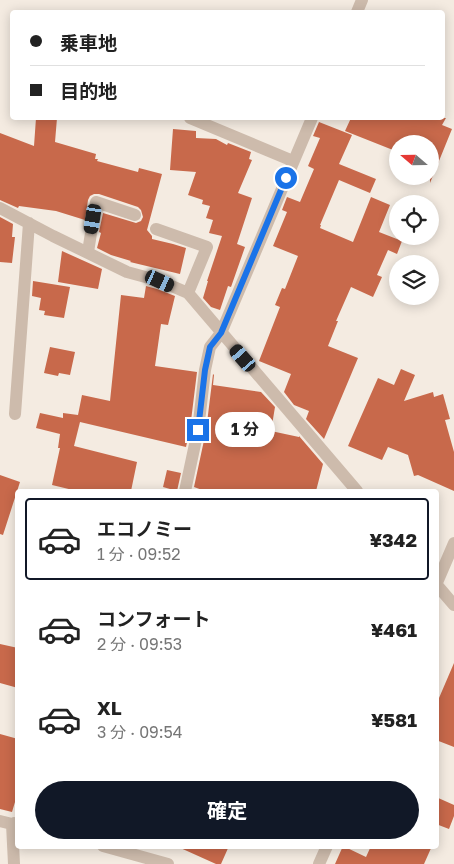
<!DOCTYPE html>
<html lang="ja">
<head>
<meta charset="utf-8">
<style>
	body { margin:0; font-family:"Golos Text","Noto Sans JP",sans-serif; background:#f2f2f2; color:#222; height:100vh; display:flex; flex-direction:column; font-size:19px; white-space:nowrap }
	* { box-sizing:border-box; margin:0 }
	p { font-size:16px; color:#767676 }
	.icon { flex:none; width:28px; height:28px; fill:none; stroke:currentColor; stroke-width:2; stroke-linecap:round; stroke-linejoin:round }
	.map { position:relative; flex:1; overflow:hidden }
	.side { position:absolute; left:15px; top:489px; width:424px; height:360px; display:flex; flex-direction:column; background:#fff; border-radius:5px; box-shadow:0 2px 12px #0003 }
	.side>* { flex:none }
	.banner { position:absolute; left:10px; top:10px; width:435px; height:110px; border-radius:5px; box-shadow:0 2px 12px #0003; display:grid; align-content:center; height:110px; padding:0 20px; background:#fff }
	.needle { width:32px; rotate:290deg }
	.buttons { position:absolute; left:389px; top:135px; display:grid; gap:10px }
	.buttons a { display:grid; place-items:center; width:50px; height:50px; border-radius:50%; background:#fff; box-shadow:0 2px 12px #0003; font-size:25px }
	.end { position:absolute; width:22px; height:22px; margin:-11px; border:6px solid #1a73e8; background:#fff; box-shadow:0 0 0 2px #fff }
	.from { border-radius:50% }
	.bubble { position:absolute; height:35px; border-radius:18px; background:#fff; box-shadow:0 2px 12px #0003; font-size:16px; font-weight:700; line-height:35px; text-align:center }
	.car { position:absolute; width:15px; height:30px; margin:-15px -8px; border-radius:6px; box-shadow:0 0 4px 1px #0007; background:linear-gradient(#222 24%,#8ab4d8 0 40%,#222 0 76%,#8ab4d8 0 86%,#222 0) }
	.banner b { display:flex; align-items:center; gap:18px; height:48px; font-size:19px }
	.banner b+b { border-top:1px solid #e0e0e0 }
	.banner i { width:12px; height:12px; background:#222 }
	ul { padding:9px 0 0; list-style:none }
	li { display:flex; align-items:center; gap:15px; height:82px; margin:0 10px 8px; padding:0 10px; border:2px solid transparent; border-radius:5px }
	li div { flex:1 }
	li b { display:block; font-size:19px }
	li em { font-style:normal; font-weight:700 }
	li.active { border-color:#111827 }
	li>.icon { width:45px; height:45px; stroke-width:1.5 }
	.cta { display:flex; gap:10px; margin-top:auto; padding:10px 20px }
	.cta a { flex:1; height:58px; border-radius:30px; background:#111827; color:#fff; font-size:20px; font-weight:700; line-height:58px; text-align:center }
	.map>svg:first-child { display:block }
	.building { fill:#c8694b }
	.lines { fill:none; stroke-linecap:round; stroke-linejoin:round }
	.minor { stroke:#cdbbac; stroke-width:12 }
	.route { stroke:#1a73e8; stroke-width:6 }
</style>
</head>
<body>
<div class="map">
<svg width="454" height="864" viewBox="0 0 454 864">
	<rect width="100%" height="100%" fill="#f4ebe1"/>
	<!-- building -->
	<path class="building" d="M 36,118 L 57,118 L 55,142 L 96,154 L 95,159 L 98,159 L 97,161 L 138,172 L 139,168 L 162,174 L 147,230 L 152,236 L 152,239 L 173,244 L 186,248 L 180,274 L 130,262 L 131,261 L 111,255 L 97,248 L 101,233 L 99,232 L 103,213 L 136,223 L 141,221 L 143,217 L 141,210 L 138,207 L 99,194 L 94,194 L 90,196 L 88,200 L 85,220 L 56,211 L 19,206 L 18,208 L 0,200 L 0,133 L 34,146 Z
		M 351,118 L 446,118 L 442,125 L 452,129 L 430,183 L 430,144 L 398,144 L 398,152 L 345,131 Z
		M 319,122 L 352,135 L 339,164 L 376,179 L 370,193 L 339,180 L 320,225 L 321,225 L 320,228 L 353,242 L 371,197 L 390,205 L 379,232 L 402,241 L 397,254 L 388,250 L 377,275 L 382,277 L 373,297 L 351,287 L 336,321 L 338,321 L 328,346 L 358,358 L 324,439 L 306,419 L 309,411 L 294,405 L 284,392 L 291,374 L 259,361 L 280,307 L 275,305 L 282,288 L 285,289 L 298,256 L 273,246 L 287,212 L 282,210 L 287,197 L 300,202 L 314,169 L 308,166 L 320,138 L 313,136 Z
		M 173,129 L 196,131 L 196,138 L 216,139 L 227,145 L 228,143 L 251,152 L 249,159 L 252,160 L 238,193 L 252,198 L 237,244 L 245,247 L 231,287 L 228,286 L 220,310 L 211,307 L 203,298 L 208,281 L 207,281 L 222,236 L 209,233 L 213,220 L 206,218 L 210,206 L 202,204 L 203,200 L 188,195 L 196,172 L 170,170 Z
		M 0,217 L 13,224 L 12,237 L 15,237 L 12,263 L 0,262 Z
		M 62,251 L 102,269 L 98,289 L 58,282 Z
		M 33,281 L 70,287 L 64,318 L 44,315 L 45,311 L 39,310 L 41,298 L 32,296 Z
		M 146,286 L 157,289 L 175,296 L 168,325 L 161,324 L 155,366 L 197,372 L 190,429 L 186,447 L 80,422 L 74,446 L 137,462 L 131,491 L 77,491 L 52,485 L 60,448 L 58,448 L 60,434 L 36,428 L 40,413 L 63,418 L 63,413 L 78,415 L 82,395 L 110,401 L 121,295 L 144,298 Z
		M 50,347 L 75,352 L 70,375 L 59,373 L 58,376 L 44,373 Z
		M 401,369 L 415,375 L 404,401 L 433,392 L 434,397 L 443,394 L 450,419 L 445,420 L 454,452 L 454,491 L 418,475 L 414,476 L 408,455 L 388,447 L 382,460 L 348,446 L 378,378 L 394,385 Z
		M 213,374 L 214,375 L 213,385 L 261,392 L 275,407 L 271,431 L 299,437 L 299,436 L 323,464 L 316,491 L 205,491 L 194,487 L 206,431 Z
		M 167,470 L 181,473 L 177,491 L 163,487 Z
		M 0,475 L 20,482 L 3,535 L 0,534 Z
		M 0,644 L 18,648 L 18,688 L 0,683 Z
		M 454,663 L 454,747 L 436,740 L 436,705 Z
		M 0,734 L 18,739 L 18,792 L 12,812 L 0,809 Z
		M 436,797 L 454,805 L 454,816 L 449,829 L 436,824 Z
		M 176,846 L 229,846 L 221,864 L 216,864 Z
		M 343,846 L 366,857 L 371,846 L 432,846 L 424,864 L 335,864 Z"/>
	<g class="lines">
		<!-- minor -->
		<path class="minor" d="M 357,12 L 362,0
			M 190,118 L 293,161
			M 0,208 L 53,236 L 127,272 L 160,281 L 188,293 L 357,491
			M 156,229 L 207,247 L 188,293
			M 88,252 L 96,202 L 135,215
			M 15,414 L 29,223
			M 185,491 L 198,430 L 205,370 L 210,347 L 221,333 L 312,118
			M 436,584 L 454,605
			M 436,585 L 454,543
			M 0,821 L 12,824 L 14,823 L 18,824
			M 12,824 L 14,864
			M 103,846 L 168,864
			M 319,864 L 327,846"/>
	</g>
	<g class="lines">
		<!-- route -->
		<path class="route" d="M 198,430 L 205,370 L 210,347 L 221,333 L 286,178"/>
	</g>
</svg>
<div class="buttons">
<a><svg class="needle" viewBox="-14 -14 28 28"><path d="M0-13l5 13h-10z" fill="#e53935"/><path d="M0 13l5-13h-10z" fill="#767676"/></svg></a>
<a><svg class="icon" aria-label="locate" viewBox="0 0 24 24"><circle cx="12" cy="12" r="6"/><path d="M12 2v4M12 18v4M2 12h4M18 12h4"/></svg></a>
<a><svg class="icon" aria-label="layers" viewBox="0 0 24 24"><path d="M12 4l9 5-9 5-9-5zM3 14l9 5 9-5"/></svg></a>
</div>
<i class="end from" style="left:286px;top:178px"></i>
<i class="end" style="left:198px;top:430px"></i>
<div class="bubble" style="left:215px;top:412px;width:60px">1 分</div>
<i class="car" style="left:93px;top:219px;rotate:189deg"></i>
<i class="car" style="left:160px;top:281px;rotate:115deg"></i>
<i class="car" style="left:243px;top:358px;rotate:319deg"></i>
<div class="banner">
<b><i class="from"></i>乗車地</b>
<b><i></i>目的地</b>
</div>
<section class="side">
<ul>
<li class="active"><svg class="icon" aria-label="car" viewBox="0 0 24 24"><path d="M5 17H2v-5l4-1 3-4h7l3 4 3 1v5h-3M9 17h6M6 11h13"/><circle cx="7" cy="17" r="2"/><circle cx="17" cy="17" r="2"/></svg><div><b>エコノミー</b><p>1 分 · 09:52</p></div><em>¥342</em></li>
<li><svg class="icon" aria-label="car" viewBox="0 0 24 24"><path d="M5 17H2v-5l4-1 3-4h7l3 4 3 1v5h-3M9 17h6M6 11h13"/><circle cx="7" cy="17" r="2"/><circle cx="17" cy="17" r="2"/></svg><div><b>コンフォート</b><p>2 分 · 09:53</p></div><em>¥461</em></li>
<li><svg class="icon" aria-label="car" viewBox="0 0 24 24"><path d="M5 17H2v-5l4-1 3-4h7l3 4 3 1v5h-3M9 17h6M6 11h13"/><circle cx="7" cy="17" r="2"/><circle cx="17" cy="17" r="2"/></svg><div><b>XL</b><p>3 分 · 09:54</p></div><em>¥581</em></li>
</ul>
<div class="cta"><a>確定</a></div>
</section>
</div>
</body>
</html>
